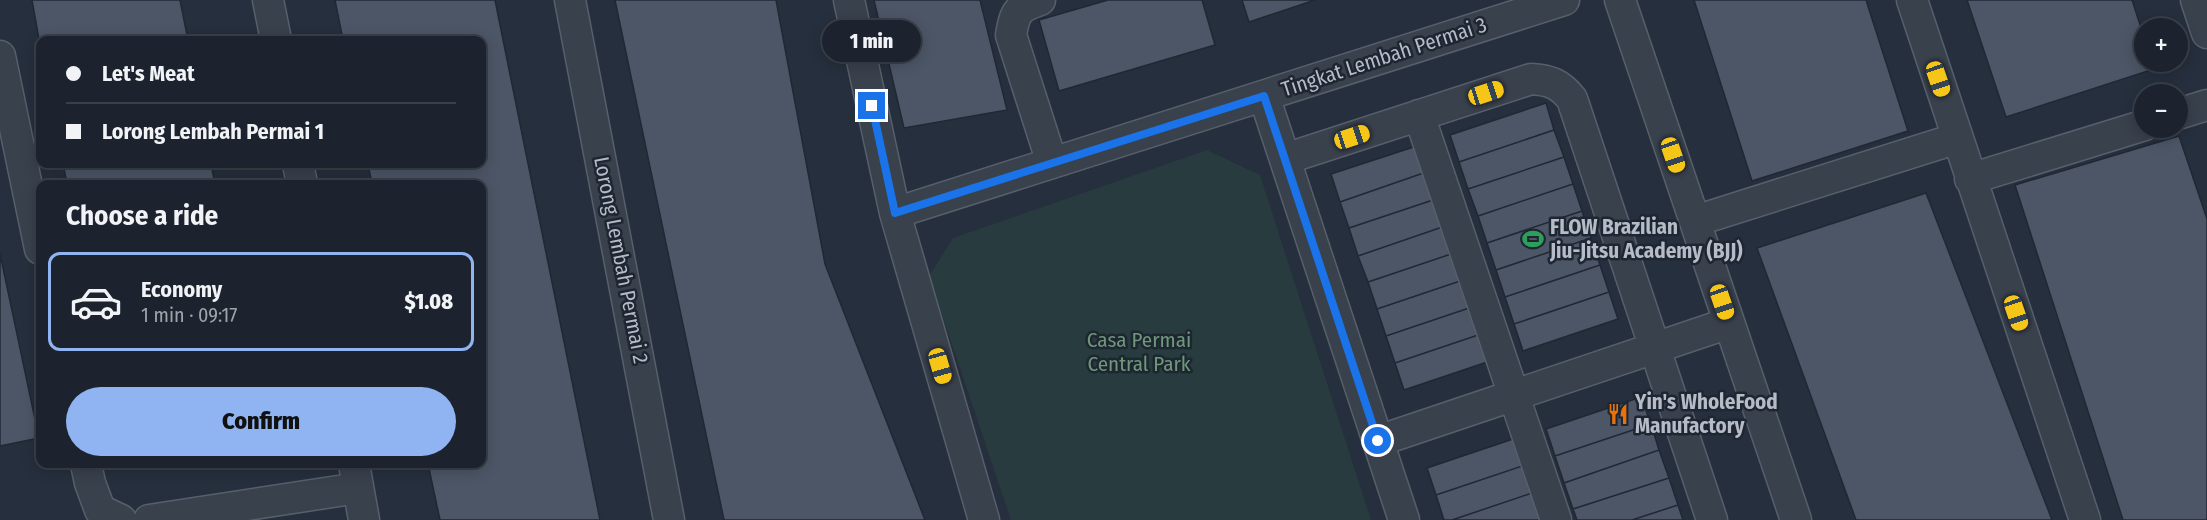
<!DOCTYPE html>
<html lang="en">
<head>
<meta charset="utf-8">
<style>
	body { margin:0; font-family:"Fira Sans Condensed",sans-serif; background:#252b36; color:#f1f3f6; height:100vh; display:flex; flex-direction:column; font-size:22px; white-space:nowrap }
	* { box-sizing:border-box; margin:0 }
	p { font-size:20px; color:#a0a4aa }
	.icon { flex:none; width:33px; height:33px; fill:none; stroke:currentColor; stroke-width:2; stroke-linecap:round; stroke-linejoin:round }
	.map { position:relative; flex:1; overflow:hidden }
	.sheet { position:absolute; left:36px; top:180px; width:450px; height:288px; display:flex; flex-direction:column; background:#1c232e; border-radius:12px; box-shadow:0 3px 15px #0003,0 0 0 2px #3a404a }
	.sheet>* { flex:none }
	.top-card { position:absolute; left:36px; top:36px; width:450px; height:132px; border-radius:12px; box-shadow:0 3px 15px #0003,0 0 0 2px #3a404a; display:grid; align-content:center; height:132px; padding:0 30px; background:#1c232e }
	.controls { position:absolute; left:2134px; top:18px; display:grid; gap:12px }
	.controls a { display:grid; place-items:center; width:54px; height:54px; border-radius:50%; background:#1c232e; box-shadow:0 3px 15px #0003,0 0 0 2px #3a404a; font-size:30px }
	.end { position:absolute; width:27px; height:27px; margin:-14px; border:8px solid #1a73e8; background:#fff; box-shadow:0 0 0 3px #fff }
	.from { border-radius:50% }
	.bubble { position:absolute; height:42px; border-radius:21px; background:#1c232e; box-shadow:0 3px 15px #0003,0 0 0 2px #3a404a; font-size:20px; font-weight:800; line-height:42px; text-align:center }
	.car { position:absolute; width:18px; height:36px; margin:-18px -9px; border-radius:8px; box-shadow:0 0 4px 2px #0007; background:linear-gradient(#f5c518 24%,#345 0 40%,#f5c518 0 76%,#345 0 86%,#f5c518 0) }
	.top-card b { display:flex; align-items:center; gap:21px; height:57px; font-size:22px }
	.top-card b+b { border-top:2px solid #3a404a }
	.top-card i { width:15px; height:15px; background:#f1f3f6 }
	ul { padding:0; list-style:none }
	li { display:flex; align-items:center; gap:18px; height:99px; margin:0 12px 9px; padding:0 18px; border:3px solid transparent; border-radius:12px }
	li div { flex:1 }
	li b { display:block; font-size:22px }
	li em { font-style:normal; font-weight:800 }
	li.selected { border-color:#90b4f2 }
	li>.icon { width:54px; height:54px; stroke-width:1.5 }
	h2 { padding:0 30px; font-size:27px; line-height:72px }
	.primary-button { display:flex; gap:12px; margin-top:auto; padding:12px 30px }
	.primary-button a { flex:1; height:69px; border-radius:36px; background:#90b4f2; color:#111; font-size:24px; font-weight:800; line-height:69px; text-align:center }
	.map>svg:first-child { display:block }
	.green { fill:#283b3e }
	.building { fill:#4c5666; stroke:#202834; stroke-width:1.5 }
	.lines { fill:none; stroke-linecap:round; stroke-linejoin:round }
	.minor-casing { stroke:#575f6b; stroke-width:33 }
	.minor { stroke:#39414d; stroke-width:30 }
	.route { stroke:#1a73e8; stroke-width:8 }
	.labels { text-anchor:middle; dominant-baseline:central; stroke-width:5; stroke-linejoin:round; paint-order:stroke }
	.street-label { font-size:21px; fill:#b5bcc8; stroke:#1e2632 }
	.poi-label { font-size:21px; font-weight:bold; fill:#b5bcc8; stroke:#1e2632; text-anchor:start }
	.park-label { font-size:21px; fill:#6e9879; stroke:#1e2632 }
</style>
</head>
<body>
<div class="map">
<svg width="2207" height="520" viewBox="0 0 2207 520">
	<rect width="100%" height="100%" fill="#262f3d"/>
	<!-- green -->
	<path class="green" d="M 1207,150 L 1260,175 L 1371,520 L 1011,520 L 929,276 L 953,238 Z"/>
	<!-- building -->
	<path class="building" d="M 32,0 L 180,0 L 188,40 L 40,40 L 40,45 Z
		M 335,0 L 495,0 L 600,520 L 440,520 L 428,464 L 482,464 L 482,184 L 372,184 L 368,164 L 482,164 L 482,40 L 343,40 Z
		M 615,0 L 776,0 L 825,264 L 925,520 L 724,520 Z
		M 874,0 L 980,0 L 1007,110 L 904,128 Z
		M 1108,0 L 1202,0 L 1215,45 L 1059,91 L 1039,20 Z
		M 1242,0 L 1315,0 L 1249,22 Z
		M 1694,0 L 1866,0 L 1908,131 L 1752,181 Z
		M 1967,0 L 2132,0 L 2145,40 L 2145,62 L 2152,62 L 2154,69 L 2006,117 Z
		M 1546,103 L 1554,130 L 1459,162 L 1450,135 Z
		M 1554,130 L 1564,157 L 1468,189 L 1459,162 Z
		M 2179,136 L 2207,219 L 2207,520 L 2123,520 L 2015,185 Z
		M 1426,143 L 1435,169 L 1340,202 L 1331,174 Z
		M 1564,157 L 1573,184 L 1478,216 L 1468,189 Z
		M 63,164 L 211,164 L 215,184 L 67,184 Z
		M 1435,169 L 1445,196 L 1349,228 L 1340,202 Z
		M 1573,184 L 1582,211 L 1487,243 L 1478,216 Z
		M 1926,193 L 2052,520 L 1856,520 L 1757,248 Z
		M 1445,196 L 1454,223 L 1358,256 L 1349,228 Z
		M 1582,211 L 1591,238 L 1496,270 L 1487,243 Z
		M 1454,223 L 1463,250 L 1368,282 L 1358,256 Z
		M 1591,238 L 1600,265 L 1505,297 L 1496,270 Z
		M 1463,250 L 1472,277 L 1377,309 L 1368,282 Z
		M 0,254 L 39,438 L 0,446 Z
		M 1600,265 L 1609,292 L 1514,324 L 1505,297 Z
		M 1472,277 L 1481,304 L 1386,336 L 1377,309 Z
		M 1609,292 L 1618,319 L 1523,351 L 1514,324 Z
		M 1481,304 L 1490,331 L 1395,363 L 1386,336 Z
		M 1490,331 L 1499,358 L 1404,390 L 1395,363 Z
		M 1641,397 L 1651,424 L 1555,456 L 1546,429 Z
		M 1651,424 L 1659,450 L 1564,483 L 1555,456 Z
		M 1522,436 L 1531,463 L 1436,495 L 1427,468 Z
		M 1659,450 L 1669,478 L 1573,509 L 1564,483 Z
		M 1531,463 L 1541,490 L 1452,520 L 1444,520 L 1436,495 Z
		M 1669,478 L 1678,505 L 1632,520 L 1577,520 L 1573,509 Z
		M 1541,490 L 1541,520 L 1452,520 Z
		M 1678,505 L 1683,520 L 1632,520 Z"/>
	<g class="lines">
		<defs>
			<path id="minor" d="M 268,0 L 276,40
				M 570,0 L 669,520
				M 849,0 L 895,213 L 984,520
				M 1040,0 C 1017,8 1015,12 1011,35 L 1052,163
				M 1620,0 L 1796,520
				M 1912,0 L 2085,520
				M 2196,0 L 2207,33
				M 0,56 L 40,249
				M 1264,96 L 1404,520
				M 2178,114 L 2207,105
				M 1419,115 L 1556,520
				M 1285,159 L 1531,79 C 1550,80 1560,84 1572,99 L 1712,520
				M 298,164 L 302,184
				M 1970,179 L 2145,125
				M 895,213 L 1564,0
				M 1695,221 L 1958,138
				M 1378,441 L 1729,323
				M 86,464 L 90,483 L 100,510 L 121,520
				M 354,464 L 364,520
				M 149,520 L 358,488"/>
		</defs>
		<!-- minor casing -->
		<use href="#minor" class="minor-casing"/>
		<!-- minor -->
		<use href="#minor" class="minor"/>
	</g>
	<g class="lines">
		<!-- route -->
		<path class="route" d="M 872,106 L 895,213 L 1264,96 L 1378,441"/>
	</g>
	<!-- icons -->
	<defs>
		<symbol id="stadium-bare" viewBox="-9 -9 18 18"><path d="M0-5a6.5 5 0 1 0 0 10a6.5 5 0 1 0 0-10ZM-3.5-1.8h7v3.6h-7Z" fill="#2e9e5b" stroke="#1e2632" stroke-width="2.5" paint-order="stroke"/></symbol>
		<symbol id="restaurant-bare" viewBox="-9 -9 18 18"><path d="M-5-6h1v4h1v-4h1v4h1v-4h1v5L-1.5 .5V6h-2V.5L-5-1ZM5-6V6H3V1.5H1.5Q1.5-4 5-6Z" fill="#e8710a" stroke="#1e2632" stroke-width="2.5" paint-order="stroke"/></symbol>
	</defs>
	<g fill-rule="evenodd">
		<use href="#stadium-bare" x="1518" y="224" width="30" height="30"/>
		<use href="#restaurant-bare" x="1603" y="399" width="30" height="30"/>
	</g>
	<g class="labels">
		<!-- street labels -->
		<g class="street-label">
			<text transform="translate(1384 57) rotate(-18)">Tingkat Lembah Permai 3</text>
			<text transform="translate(621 260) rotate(79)">Lorong Lembah Permai 2</text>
		</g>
		<!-- poi labels -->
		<g class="poi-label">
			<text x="1550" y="227">FLOW Brazilian<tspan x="1550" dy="24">Jiu-Jitsu Academy (BJJ)</tspan></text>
			<text x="1635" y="402">Yin's WholeFood<tspan x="1635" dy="24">Manufactory</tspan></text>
		</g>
		<!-- park labels -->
		<g class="park-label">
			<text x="1139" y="340">Casa Permai<tspan x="1139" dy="24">Central Park</tspan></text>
		</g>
	</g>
</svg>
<div class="controls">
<a>+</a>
<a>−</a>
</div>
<i class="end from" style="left:1378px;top:441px"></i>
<i class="end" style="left:872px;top:106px"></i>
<div class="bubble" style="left:822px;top:20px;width:99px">1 min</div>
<i class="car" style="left:1938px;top:79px;rotate:161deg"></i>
<i class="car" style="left:1486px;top:93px;rotate:72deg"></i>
<i class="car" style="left:1352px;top:137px;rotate:72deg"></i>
<i class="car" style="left:1673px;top:155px;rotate:161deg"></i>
<i class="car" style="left:1722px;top:302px;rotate:161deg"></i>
<i class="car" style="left:2016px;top:313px;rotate:161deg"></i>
<i class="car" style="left:940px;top:366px;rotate:164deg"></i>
<div class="top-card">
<b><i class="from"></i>Let's Meat</b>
<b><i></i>Lorong Lembah Permai 1</b>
</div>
<section class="sheet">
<h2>Choose a ride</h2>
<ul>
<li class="selected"><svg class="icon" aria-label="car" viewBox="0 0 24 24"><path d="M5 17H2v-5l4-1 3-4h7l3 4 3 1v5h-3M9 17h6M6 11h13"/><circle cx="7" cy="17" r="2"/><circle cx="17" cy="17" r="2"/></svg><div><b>Economy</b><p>1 min · 09:17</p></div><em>$1.08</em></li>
</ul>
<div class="primary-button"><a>Confirm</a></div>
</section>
</div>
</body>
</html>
